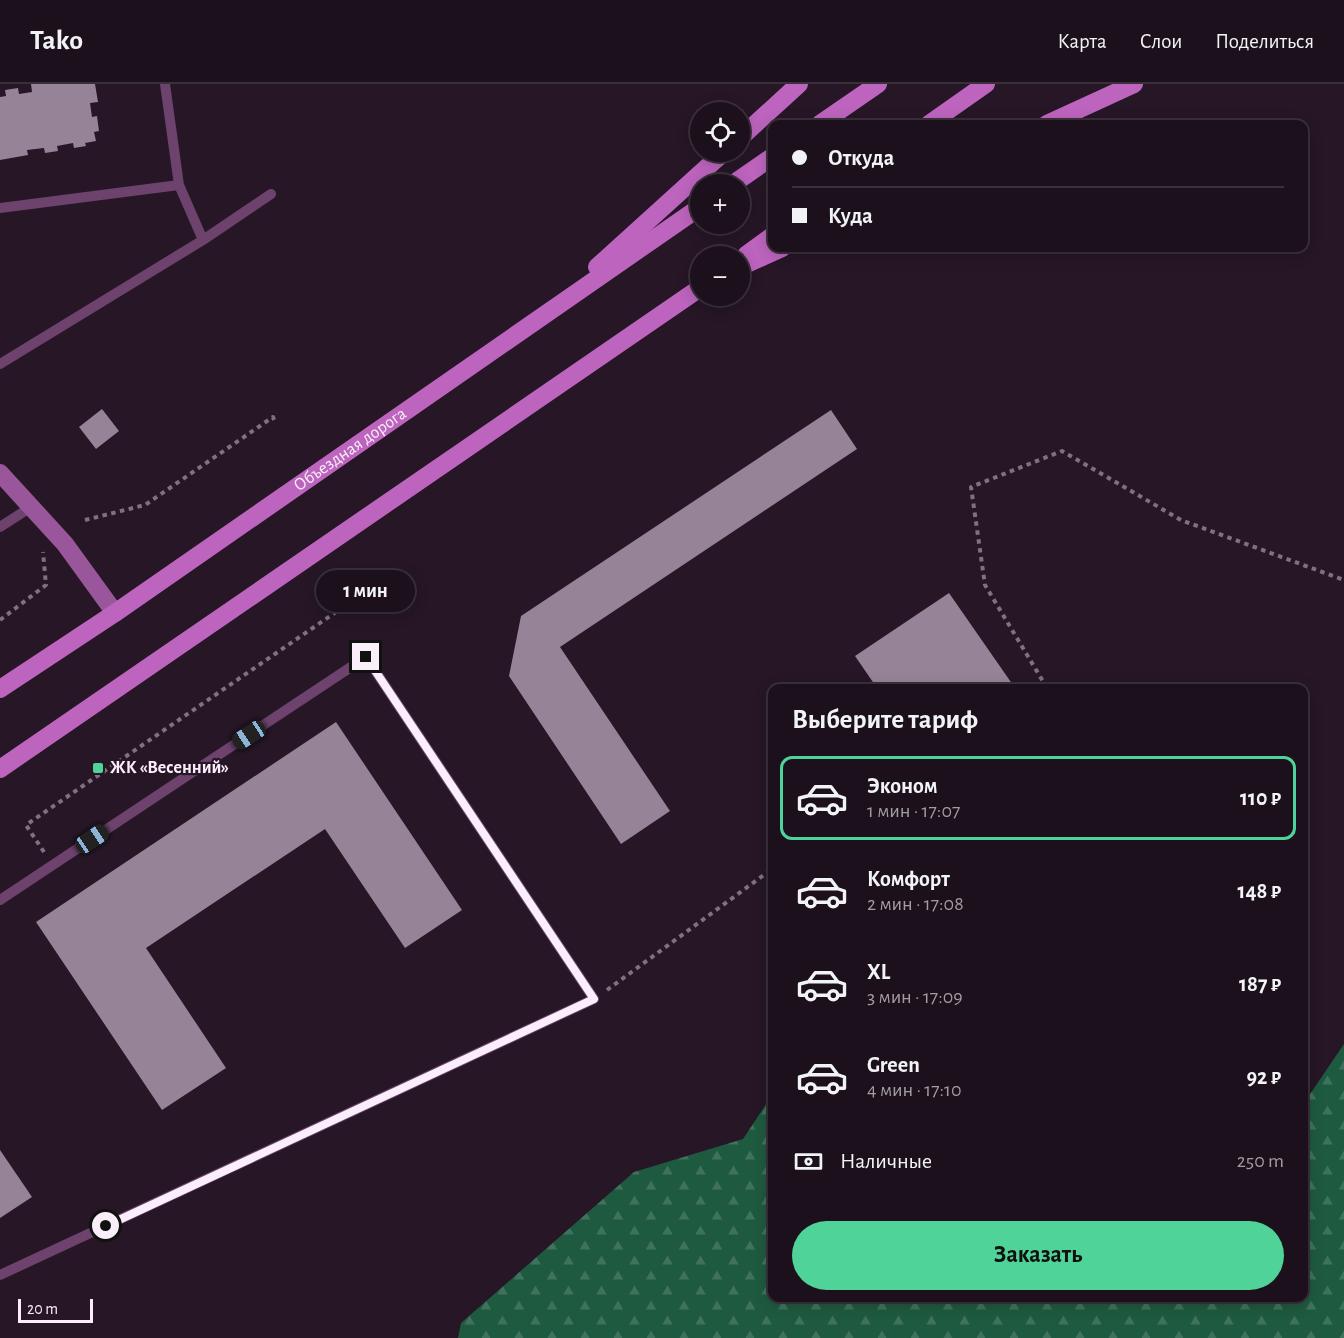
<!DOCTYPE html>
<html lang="ru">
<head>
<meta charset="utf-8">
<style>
	body { margin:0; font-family:"Alegreya Sans",sans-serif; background:#291e29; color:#f1f3f6; height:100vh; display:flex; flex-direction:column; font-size:22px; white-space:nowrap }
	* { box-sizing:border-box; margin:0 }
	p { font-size:20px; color:#a09da3 }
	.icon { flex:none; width:33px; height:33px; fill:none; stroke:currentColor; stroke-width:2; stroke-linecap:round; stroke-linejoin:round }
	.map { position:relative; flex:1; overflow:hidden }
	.panel { position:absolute; left:768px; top:600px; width:540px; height:618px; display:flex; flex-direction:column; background:#1c101c; border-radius:12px; box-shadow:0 3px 15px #0003,0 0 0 2px #3a303b }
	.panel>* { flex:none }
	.banner { position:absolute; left:768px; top:36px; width:540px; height:132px; border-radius:12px; box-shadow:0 3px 15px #0003,0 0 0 2px #3a303b; display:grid; align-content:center; height:132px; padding:0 24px; background:#1c101c }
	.controls { position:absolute; left:690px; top:18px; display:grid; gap:12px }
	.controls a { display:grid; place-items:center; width:60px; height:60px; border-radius:50%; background:#1c101c; box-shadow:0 3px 15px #0003,0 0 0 2px #3a303b; font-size:30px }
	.scale { position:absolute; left:18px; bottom:15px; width:75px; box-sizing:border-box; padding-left:6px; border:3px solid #f9eef9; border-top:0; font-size:16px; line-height:21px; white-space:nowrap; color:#f9eef9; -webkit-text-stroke:4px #261626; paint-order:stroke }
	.end { position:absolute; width:27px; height:27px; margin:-14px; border:8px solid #f9eef9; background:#111; box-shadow:0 0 0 3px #111 }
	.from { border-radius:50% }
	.bubble { position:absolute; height:42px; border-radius:21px; background:#1c101c; box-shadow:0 3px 15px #0003,0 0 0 2px #3a303b; font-size:20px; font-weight:700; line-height:42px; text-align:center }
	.car { position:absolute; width:18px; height:36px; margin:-18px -9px; border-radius:8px; box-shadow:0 0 4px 2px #0007; background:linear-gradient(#222 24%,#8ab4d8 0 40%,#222 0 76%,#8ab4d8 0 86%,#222 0) }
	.banner b { display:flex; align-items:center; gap:21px; height:57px; font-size:22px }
	.banner b+b { border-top:2px solid #3a303b }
	.banner i { width:15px; height:15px; background:#f1f3f6 }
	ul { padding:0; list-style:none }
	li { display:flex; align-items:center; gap:18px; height:84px; margin:0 12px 9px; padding:0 12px; border:3px solid transparent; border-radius:12px }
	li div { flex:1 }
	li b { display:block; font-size:22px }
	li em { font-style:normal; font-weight:700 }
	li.active { border-color:#50d398 }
	li>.icon { width:54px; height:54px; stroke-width:1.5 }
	h2 { padding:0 24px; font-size:27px; line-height:72px }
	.pay { display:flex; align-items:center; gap:15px; height:66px; padding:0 24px; font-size:22px }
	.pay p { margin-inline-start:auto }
	.cta { display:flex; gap:12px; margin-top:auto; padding:12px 24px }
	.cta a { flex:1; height:69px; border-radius:36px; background:#50d398; color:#111; font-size:24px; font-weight:700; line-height:69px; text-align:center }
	header { display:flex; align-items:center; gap:36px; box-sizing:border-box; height:84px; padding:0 30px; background:#1c101c; border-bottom:2px solid #3a303b }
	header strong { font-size:28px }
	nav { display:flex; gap:33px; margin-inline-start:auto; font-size:21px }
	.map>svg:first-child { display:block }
	.forest { fill:url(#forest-firs) }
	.building { fill:#978397 }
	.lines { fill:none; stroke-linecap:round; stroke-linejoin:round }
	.path { stroke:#7f717f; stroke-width:4; stroke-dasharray:4.5 4.5; stroke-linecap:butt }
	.lane { stroke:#6d426d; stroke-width:10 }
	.secondary { stroke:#9a569a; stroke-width:18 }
	.primary { stroke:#bd64be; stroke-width:18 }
	.route { stroke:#f9eef9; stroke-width:8 }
	.poi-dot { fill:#50d398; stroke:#261626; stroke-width:2 }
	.labels { text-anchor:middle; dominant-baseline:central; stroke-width:4.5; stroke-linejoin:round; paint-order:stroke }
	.street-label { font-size:18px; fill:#f9eef9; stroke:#261626 }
	.poi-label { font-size:18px; font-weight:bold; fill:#f9eef9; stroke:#261626; text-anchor:start }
</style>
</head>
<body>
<header>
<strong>Tako</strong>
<nav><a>Карта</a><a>Слои</a><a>Поделиться</a></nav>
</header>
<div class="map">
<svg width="1344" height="1254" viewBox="0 0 1344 1254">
	<defs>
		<pattern id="forest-firs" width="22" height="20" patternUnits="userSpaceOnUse" patternTransform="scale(1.5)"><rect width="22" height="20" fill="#1e5a3f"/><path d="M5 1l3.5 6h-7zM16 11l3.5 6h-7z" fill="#3f725c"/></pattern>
	</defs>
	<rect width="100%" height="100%" fill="#261626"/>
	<!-- forest -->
	<path class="forest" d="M 1344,960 L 1344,1254 L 458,1254 L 461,1239 L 634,1088 L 743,1055 L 772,1011 L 772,1214 L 1304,1214 L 1304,1019 Z"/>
	<!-- building -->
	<path class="building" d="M 31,0 L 95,0 L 98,18 L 90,19 L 92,33 L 97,32 L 99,47 L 94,48 L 96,57 L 85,59 L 86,62 L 74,64 L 73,59 L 57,62 L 58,67 L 45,69 L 44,64 L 27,66 L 28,71 L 0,76 L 0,13 L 6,12 L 5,6 L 18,4 L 19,10 L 32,8 Z
		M 102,325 L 119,347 L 96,365 L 79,343 Z
		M 831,326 L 857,365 L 560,563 L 670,727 L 621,760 L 509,592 L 521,532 Z
		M 949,509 L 1015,604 L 877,604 L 855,572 Z
		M 336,638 L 462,826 L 405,864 L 325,745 L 146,864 L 226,984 L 162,1026 L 36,838 Z
		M 0,1066 L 32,1113 L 0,1134 Z"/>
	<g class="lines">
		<!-- path -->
		<path class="path" d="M 85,436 L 145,421 L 273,333 L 274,336
			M 0,536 L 46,501 L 43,468
			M 1047,604 L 985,501 L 971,403 L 1062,367 L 1181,436 L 1344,496
			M 44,768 L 26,741 L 384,495 L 382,493
			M 607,906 L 772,785"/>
		<!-- lane -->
		<path class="lane" d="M 179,101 L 203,156
			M 0,124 L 179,101 L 165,0
			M 0,280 L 203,156 L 271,110
			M 0,443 L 31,423
			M 0,816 L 366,573 L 594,915 L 0,1191"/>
		<!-- secondary -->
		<path class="secondary" d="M 0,389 L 65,460 L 115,529"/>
		<!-- primary -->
		<g class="primary">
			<path d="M 820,40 L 878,0"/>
			<path d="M 929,40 L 986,0"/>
			<path d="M 1047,40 L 1134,0"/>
			<path d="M 740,54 L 799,0"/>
			<path d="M 733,100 L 772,73"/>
			<path d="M 746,171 L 772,152"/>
			<path d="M 597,183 L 724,68"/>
			<path d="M 740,183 L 782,164"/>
			<path id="s1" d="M 0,605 L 115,529 L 700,123"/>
			<path d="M 0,685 L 700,204"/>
		</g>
	</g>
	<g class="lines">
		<!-- route -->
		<path class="route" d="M 106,1142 L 594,915 L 366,573"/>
	</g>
	<!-- markers -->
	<rect class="poi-dot" x="92" y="678" width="12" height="12" rx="3"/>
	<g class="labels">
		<!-- street labels -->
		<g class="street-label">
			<text stroke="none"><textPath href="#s1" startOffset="424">Объездная дорога</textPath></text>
		</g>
		<!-- poi labels -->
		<g class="poi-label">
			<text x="110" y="684">ЖК «Весенний»</text>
		</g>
	</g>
</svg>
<div class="controls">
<a><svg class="icon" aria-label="locate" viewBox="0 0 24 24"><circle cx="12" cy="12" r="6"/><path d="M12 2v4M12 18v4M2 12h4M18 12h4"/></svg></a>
<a>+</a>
<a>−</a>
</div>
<div class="scale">20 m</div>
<i class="end from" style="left:106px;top:1142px"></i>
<i class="end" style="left:366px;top:573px"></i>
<div class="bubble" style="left:316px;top:486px;width:99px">1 мин</div>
<i class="car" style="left:249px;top:651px;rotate:237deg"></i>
<i class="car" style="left:92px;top:755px;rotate:56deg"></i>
<div class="banner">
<b><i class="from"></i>Откуда</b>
<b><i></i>Куда</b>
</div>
<section class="panel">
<h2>Выберите тариф</h2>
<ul>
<li class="active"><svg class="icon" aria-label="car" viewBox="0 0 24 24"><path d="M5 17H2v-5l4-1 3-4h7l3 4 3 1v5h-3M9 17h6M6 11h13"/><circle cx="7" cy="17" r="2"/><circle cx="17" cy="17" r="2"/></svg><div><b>Эконом</b><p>1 мин · 17:07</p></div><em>110 ₽</em></li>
<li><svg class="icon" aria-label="car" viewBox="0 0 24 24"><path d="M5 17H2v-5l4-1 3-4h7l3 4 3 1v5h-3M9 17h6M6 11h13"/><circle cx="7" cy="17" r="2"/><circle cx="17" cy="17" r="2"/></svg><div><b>Комфорт</b><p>2 мин · 17:08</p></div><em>148 ₽</em></li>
<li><svg class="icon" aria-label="car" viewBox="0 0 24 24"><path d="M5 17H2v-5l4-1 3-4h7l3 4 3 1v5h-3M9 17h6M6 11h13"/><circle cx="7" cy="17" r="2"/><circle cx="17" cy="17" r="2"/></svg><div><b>XL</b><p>3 мин · 17:09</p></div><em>187 ₽</em></li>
<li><svg class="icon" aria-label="car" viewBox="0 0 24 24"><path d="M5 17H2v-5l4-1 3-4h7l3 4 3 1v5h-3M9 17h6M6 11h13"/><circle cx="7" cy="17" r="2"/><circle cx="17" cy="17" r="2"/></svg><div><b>Green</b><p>4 мин · 17:10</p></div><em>92 ₽</em></li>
</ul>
<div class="pay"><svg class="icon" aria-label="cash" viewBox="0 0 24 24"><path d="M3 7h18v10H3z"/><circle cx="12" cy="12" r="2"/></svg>Наличные<p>250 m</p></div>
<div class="cta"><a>Заказать</a></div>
</section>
</div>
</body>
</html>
